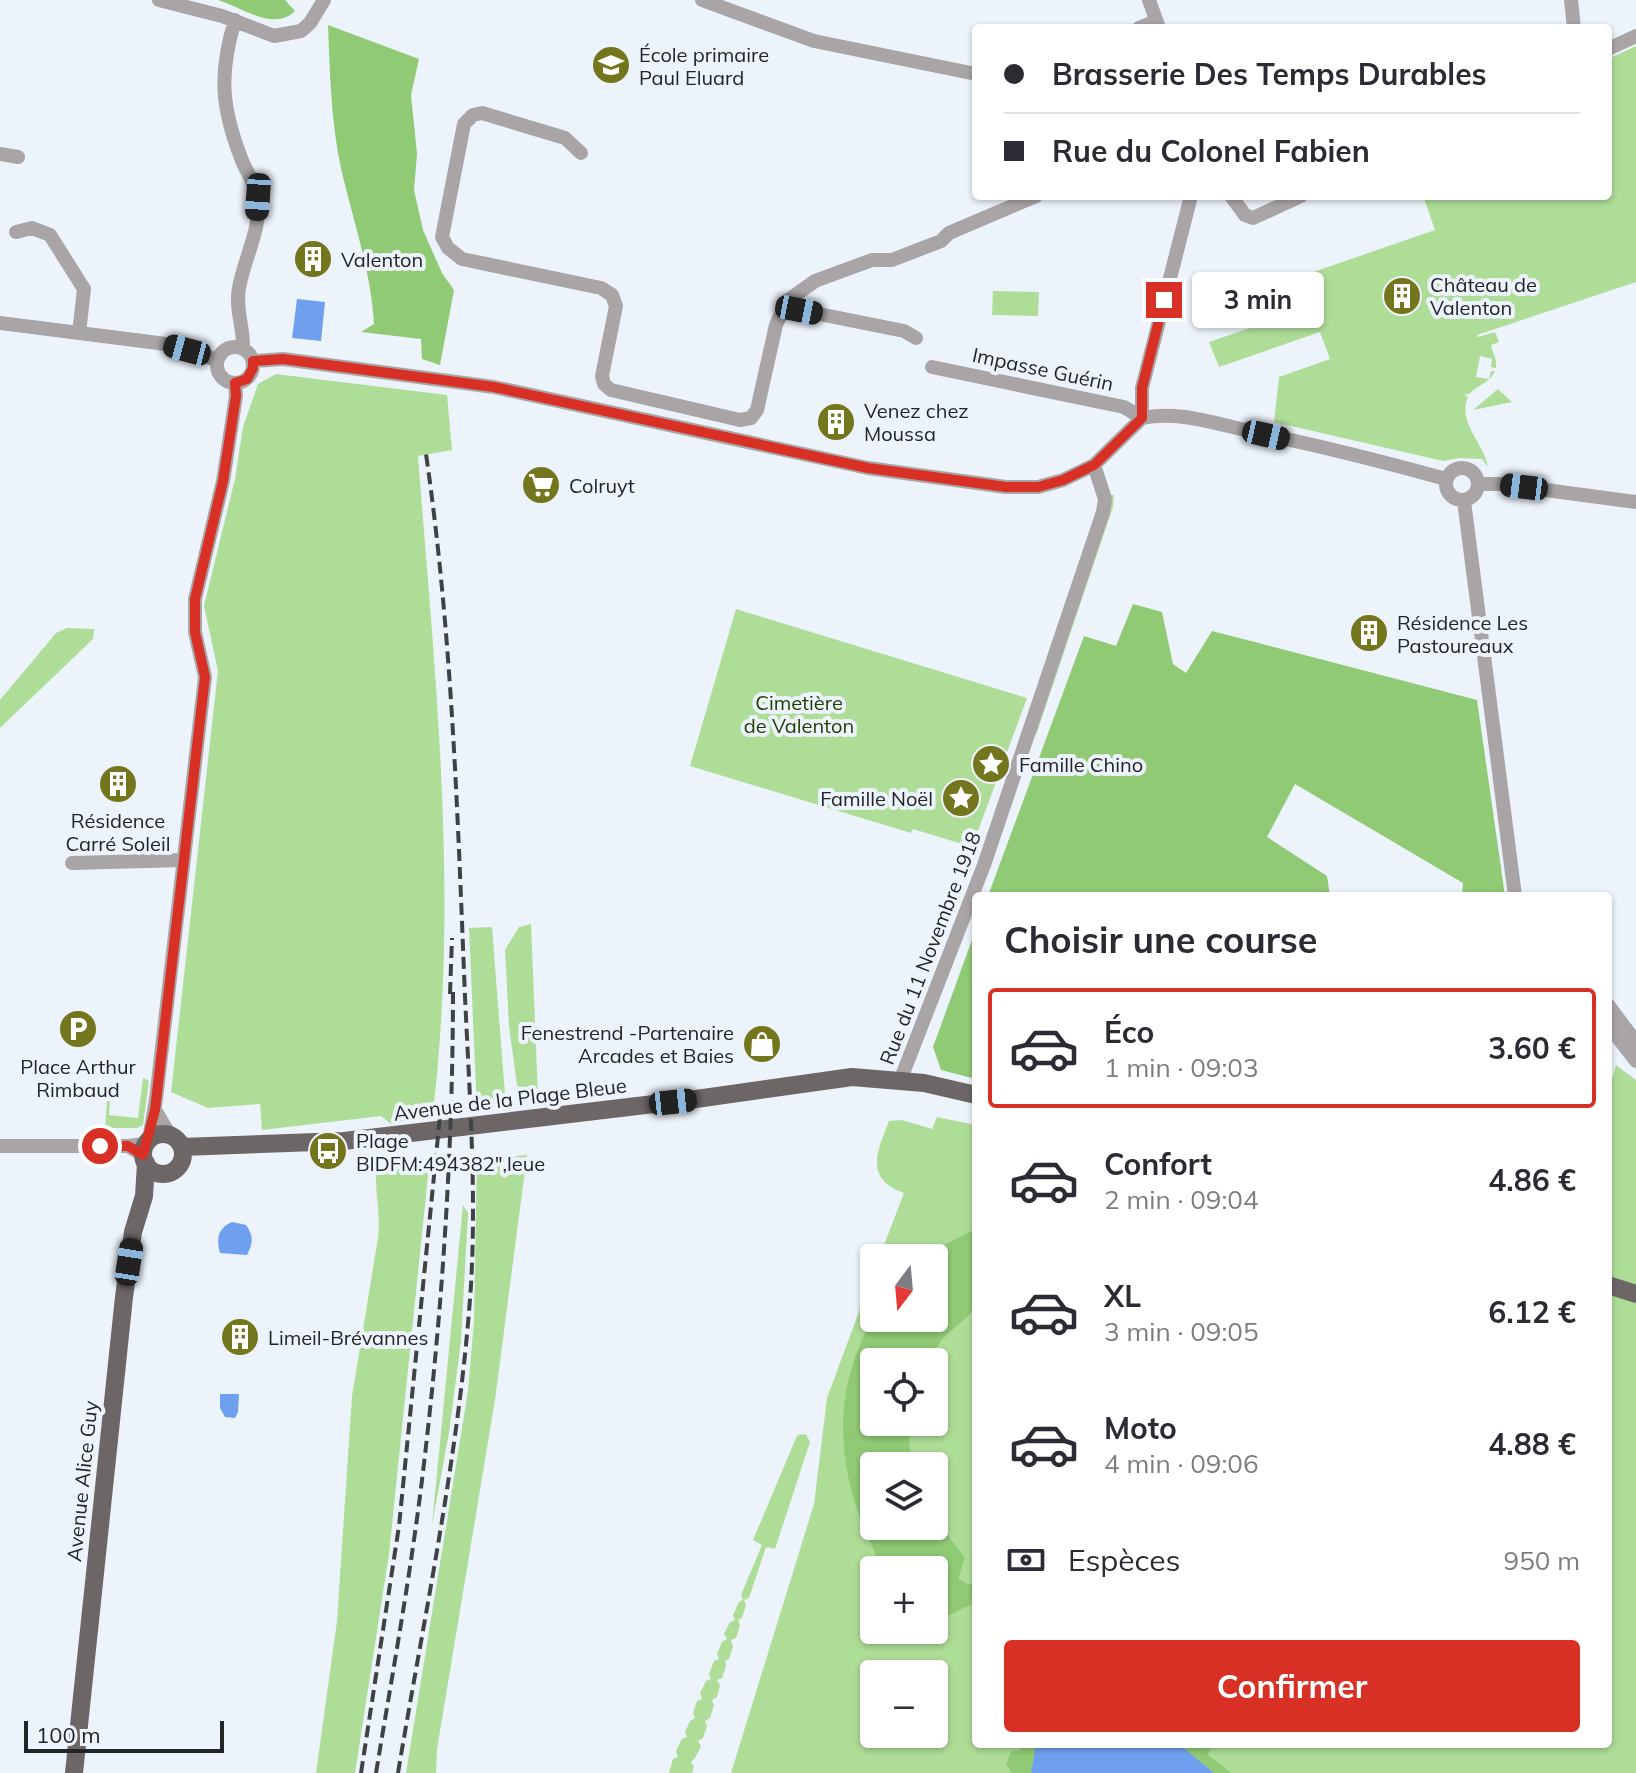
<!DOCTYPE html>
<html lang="fr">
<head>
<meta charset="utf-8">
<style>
	body { margin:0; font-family:Mulish,sans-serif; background:#f2f2f3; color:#2b2b33; height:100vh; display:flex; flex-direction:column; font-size:30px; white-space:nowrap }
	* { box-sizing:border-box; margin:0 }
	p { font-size:26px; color:#7c7c81 }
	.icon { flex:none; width:44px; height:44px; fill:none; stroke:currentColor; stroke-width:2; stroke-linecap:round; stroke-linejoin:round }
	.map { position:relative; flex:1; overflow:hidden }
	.drawer { position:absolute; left:972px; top:892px; width:640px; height:856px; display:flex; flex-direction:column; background:#fff; border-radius:8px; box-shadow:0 2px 6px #0004 }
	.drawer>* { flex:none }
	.hud { position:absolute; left:972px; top:24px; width:640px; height:176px; border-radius:8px; box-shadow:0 2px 6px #0004; display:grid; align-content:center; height:176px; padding:0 32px; background:#fff }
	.needle { width:52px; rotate:196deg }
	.buttons { position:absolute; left:860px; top:1244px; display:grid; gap:16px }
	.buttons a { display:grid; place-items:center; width:88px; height:88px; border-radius:8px; background:#fff; box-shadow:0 2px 6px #0004; font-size:40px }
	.scale { position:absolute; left:24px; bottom:20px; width:200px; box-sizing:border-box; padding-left:8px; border:4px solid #222527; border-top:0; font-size:22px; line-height:28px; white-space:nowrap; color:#222527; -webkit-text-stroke:6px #edf3fa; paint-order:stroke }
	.end { position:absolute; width:36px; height:36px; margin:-18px; border:10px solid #d93025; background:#fff; box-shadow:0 0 0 4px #fff }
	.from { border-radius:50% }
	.bubble { position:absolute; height:56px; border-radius:8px; background:#fff; box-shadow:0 2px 6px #0004; font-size:26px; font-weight:700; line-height:56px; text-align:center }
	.car { position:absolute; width:24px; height:48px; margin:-24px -12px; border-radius:10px; box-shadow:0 0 6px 2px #0007; background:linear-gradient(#222 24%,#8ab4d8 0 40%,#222 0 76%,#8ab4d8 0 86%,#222 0) }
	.hud b { display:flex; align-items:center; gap:28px; height:76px; font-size:30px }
	.hud b+b { border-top:2px solid #e1e1e2 }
	.hud i { width:20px; height:20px; background:#2b2b33 }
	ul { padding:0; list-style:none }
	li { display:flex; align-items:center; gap:24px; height:120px; margin:0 16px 12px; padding:0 16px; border:4px solid transparent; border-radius:8px }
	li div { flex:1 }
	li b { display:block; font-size:30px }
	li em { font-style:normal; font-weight:700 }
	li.active { border-color:#d93025 }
	li>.icon { width:72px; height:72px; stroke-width:1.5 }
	h2 { padding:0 32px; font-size:36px; line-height:96px }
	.pay { display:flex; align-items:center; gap:20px; height:88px; padding:0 32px; font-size:30px }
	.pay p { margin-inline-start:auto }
	.action { display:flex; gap:16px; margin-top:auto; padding:16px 32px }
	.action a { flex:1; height:92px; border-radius:8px; background:#d93025; color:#fff; font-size:32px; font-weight:700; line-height:92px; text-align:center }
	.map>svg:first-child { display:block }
	.green { fill:#aedd98; fill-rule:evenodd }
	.forest { fill:#91ca75 }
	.water { fill:#6fa0ef }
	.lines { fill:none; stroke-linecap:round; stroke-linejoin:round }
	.minor { stroke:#a9a5a6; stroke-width:14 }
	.major { stroke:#6d6667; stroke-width:18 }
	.rail { stroke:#3e4244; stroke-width:4; stroke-dasharray:12 6; stroke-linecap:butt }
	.route { stroke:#d93025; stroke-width:10 }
	.labels { text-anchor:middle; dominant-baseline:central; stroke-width:8; stroke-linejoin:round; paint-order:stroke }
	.poi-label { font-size:20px; fill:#222527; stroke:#edf3fa; text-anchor:start }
	.street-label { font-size:20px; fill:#222527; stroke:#edf3fa }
	.park-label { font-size:20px; fill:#1b3e01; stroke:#edf3fa }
</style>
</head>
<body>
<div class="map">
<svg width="1636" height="1773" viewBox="0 0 1636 1773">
	<rect width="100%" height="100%" fill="#edf3fa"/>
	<!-- green -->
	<path class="green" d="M 1636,46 L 1636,282 L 1477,335 L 1478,337 L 1495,332 L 1499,342 L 1491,345 L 1496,361 L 1496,368 L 1491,367 L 1492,359 L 1480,356 L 1476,377 L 1489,379 L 1491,371 L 1495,371 C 1490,383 1477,385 1469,394 L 1464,395 L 1468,397 C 1457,423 1484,443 1488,467 L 1482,459 L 1459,458 L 1443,461 L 1274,422 L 1279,377 L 1330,359 L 1320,332 L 1219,367 L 1209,342 L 1312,307 L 1302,276 L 1435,230 L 1423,196 L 1608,196 L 1608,59 Z
		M 993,291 L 1039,292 L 1038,316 L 992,315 Z
		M 276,374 L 447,395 L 452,450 L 418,456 C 435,675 459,893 433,1112 L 391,1124 L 381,1116 L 262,1130 L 260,1104 L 208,1108 L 171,1092 L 218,671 L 204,606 L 235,479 L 243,427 L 258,384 Z
		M 1498,389 L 1512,402 L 1473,410 Z
		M 1109,495 L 1114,495 L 1113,507 L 1036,735 L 1032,733 Z
		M 736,609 L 1027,698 L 972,847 L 913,829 L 911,833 L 690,766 Z
		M 67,628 L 94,629 L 93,639 L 0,728 L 0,700 L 56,633 Z
		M 531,924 L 538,1096 L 528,1094 L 517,1085 L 509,1026 L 505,950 L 519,927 Z
		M 492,927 L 506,1107 L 477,1111 L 469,928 Z
		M 1616,1065 L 1636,1080 L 1636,1773 L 731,1773 L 814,1504 L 827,1398 L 874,1271 L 874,1318 L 934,1318 L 934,1258 L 879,1258 L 904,1193 C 864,1179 877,1151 889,1121 L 902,1120 L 932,1129 L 937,1117 L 976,1125 L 976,1744 L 1608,1744 L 1608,1094 ZM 874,1362 L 934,1362 L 934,1422 L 874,1422 ZM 874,1466 L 934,1466 L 934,1526 L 874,1526 ZM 874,1570 L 934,1570 L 934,1630 L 874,1630 ZM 874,1674 L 934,1674 L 934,1734 L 874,1734 Z
		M 143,1078 L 149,1081 L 143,1125 L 137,1128 L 105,1128 L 107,1101 L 110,1101 L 109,1115 L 138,1118 Z
		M 527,1155 L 495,1400 L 437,1749 L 436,1773 L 406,1773 L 468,1391 L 474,1320 L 477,1160 Z
		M 429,1166 L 389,1554 L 355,1773 L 316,1773 L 337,1621 L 352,1396 L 378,1238 C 381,1215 375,1194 376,1171 Z
		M 463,1205 L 468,1213 L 461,1341 L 449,1433 L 432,1525 Z
		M 806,1434 L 810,1442 L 775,1549 L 766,1547 L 749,1598 L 744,1600 L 746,1605 L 742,1618 L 738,1620 L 740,1625 L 736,1638 L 731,1640 L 733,1646 L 729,1659 L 725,1661 L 726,1666 L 722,1678 L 717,1680 L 720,1685 L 717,1697 L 712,1700 L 714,1705 L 710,1718 L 705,1721 L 707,1726 L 703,1738 L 698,1741 L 701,1746 L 695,1758 L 691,1762 L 694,1767 L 692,1773 L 669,1773 L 673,1759 L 678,1757 L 676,1751 L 682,1739 L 687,1737 L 685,1732 L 690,1721 L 695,1718 L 693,1713 L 697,1701 L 702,1699 L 700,1693 L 706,1681 L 711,1679 L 709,1674 L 714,1661 L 719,1659 L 717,1654 L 722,1642 L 727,1639 L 724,1634 L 730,1622 L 735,1620 L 733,1615 L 739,1602 L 743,1600 L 741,1595 L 762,1545 L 753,1540 L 796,1438 L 798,1435 Z"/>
	<!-- forest -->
	<path class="forest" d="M 218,0 L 285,0 L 295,11 C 274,32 241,7 218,0 Z
		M 328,25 L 419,59 L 411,95 L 417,154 L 414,190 L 423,230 L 442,273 L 454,290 L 440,365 L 422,359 L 421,339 L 361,332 L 374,324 C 371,272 354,223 342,173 C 331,124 330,75 328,25 Z
		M 1133,604 L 1162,612 L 1173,664 L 1186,673 L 1212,631 L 1477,700 L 1505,896 L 1462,896 L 1463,883 L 1295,784 L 1267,837 L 1327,876 L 1330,896 L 988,896 L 1084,636 L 1116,646 Z
		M 976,929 L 976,1079 L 941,1070 L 933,1047 Z
		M 976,1229 L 976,1309 L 943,1338 L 927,1362 L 874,1362 L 874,1422 L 908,1422 L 911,1466 L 874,1466 L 874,1526 L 934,1526 L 934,1517 L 965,1558 L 958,1579 L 968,1584 L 976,1585 L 976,1602 L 939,1620 L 934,1617 L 934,1570 L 884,1570 C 839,1489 825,1400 874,1317 L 934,1318 L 934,1258 L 927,1258 L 940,1247 Z
		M 1023,1744 L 1036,1744 L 1031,1773 L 1012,1773 L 1006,1764 L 1011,1752 L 1020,1750 Z
		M 1179,1744 L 1212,1744 L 1208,1755 L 1231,1773 L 1214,1773 Z"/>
	<!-- water -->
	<path class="water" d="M 297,299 L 325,302 L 321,341 L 292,338 Z
		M 232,1222 L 246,1225 C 254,1236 253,1243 247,1255 L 220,1253 C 216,1238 218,1228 232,1222 Z
		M 220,1394 L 239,1394 L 238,1412 L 235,1418 L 225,1417 L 220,1408 Z
		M 1036,1744 L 1179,1744 L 1214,1773 L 1031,1773 Z"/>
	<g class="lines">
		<!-- minor -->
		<path class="minor" d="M 159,0 L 222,16 L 274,36 L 301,31 L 310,23 L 324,0
			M 702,0 L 814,41 L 976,74
			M 1149,0 L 1159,28
			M 1571,0 L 1574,28
			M 235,20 C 219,73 221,106 241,158 C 245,170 256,185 258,197 C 262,227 244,259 239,288 C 235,309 244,328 243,349
			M 1139,28 L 1156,21
			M 1608,49 L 1636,36
			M 581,153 L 565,138 L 482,113 L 473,115 L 464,124 L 442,237 L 448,248 L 462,259 L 601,288 L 612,295 L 616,306 L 602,376 L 604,384 L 611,390 L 740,420 L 751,418 L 757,410 L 776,325 L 787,301 L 815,281 L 872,260 L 892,260 L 941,241 L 949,233 L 1036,196
			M 0,154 L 18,157
			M 1231,196 L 1245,215 L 1253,218 L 1301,196
			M 16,232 L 32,228 L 50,235 L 84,289 L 79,333
			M 787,301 L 799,310 L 904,331 L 916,338
			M 0,323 L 166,344 L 217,360
			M217 365a18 18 0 1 1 36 0a18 18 0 1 1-36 0Z
			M 253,361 L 283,359 L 494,387 L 868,468 L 1006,487 L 1038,487 L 1063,480 L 1094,465 L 1142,418
			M 932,367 L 1124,407 L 1142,418
			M 1142,418 C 1177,410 1216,424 1250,431 C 1316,445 1382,461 1446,479
			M 1142,418 L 1142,388 L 1191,196
			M1446 484a16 16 0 1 1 32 0a16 16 0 1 1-32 0Z
			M 1479,484 L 1500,484 L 1636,502
			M 1464,501 L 1515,896
			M 72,863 L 184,860
			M 1608,1005 L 1636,1042
			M 1608,1025 L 1636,1061
			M 900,1081 L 984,865 L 1103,512 L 1105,499 L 1094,465
			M 155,1110 L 170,1135
			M 149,1140 L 156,1099 L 205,677 L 195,632 L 195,599 L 223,481 L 236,396 L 235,383
			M 0,1146 L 128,1146
			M 143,1155 L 128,1146 L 146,1144"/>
		<!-- major -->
		<path class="major" d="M143 1154a20 20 0 1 1 40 0a20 20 0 1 1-40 0Z
			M 182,1147 L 344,1141 L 696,1099 L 852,1077 L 924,1083 L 976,1095
			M 1608,1285 L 1636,1294
			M 74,1773 L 124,1297 L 133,1232 L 144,1196 L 146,1163"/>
		<!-- rail -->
		<path class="rail" d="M 450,994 L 452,938
			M 361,1773 L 399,1526 L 441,1106
			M 376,1773 C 392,1676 410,1578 422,1480 C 442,1316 453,1151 453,986
			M 398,1773 C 425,1611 460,1449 471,1285 C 477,1181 468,1076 464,972 C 457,799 451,626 426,454"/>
	</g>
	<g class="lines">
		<!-- route -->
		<path class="route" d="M 100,1146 L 128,1146 L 143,1155 L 155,1110 L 205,677 L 195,632 L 195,599 L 223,481 L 236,396 L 235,383 L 247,379 L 253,368 L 253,361 L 283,359 L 494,387 L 868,468 L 1006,487 L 1038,487 L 1063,480 L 1094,465 L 1142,418 L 1142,388 L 1164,300"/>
	</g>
	<!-- icons -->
	<defs>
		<symbol id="school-disc" viewBox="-11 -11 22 22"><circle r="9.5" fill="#74761d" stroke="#edf3fa"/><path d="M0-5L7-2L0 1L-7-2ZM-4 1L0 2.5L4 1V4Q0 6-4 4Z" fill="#fff"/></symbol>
		<symbol id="building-disc" viewBox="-11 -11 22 22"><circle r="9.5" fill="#74761d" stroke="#edf3fa"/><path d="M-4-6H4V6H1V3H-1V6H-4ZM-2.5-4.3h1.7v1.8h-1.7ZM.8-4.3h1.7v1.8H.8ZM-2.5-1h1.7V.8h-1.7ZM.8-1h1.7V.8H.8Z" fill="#fff"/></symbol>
		<symbol id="supermarket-disc" viewBox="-11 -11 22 22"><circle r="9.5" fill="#74761d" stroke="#edf3fa"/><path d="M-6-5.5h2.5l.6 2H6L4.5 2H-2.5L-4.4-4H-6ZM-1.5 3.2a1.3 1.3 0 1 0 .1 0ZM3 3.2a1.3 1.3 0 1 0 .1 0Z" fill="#fff"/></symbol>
		<symbol id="sight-disc" viewBox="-11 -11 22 22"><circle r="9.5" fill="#74761d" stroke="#edf3fa"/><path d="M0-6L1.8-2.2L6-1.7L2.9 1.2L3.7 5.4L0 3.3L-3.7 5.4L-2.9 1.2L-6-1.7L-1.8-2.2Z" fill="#fff"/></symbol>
		<symbol id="parking-disc" viewBox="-11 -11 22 22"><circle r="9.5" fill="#74761d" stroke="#edf3fa"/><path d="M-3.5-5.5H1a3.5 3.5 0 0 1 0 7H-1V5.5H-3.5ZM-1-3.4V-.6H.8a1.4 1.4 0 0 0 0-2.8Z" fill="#fff"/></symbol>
		<symbol id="shop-disc" viewBox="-11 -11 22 22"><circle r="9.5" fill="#74761d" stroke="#edf3fa"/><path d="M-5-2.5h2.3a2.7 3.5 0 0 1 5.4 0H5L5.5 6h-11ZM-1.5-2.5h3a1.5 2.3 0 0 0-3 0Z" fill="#fff"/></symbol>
		<symbol id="bus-disc" viewBox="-11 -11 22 22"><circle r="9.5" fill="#74761d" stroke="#edf3fa"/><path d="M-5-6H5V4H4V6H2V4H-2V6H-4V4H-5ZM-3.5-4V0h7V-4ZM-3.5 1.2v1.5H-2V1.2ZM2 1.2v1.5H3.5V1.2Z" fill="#fff"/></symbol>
	</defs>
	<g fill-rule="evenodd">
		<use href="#school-disc" x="589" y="43" width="44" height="44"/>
		<use href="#building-disc" x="291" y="237" width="44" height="44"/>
		<use href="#building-disc" x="1380" y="274" width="44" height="44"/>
		<use href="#building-disc" x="814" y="400" width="44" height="44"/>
		<use href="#supermarket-disc" x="519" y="463" width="44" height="44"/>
		<use href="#building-disc" x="1347" y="611" width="44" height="44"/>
		<use href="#sight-disc" x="969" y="742" width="44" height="44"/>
		<use href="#building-disc" x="96" y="762" width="44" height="44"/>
		<use href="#sight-disc" x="939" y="776" width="44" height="44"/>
		<use href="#parking-disc" x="56" y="1007" width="44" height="44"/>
		<use href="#shop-disc" x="740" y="1022" width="44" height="44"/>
		<use href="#bus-disc" x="306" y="1129" width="44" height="44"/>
		<use href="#building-disc" x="218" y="1315" width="44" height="44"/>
	</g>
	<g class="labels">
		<!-- poi labels -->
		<g class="poi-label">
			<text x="639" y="54">École primaire<tspan x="639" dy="23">Paul Eluard</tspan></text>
			<text x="341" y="259">Valenton</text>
			<text x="1430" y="284">Château de<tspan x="1430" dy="23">Valenton</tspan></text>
			<text x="864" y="410">Venez chez<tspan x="864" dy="23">Moussa</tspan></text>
			<text x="569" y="485">Colruyt</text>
			<text x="1397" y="622">Résidence Les<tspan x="1397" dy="23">Pastoureaux</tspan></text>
			<text x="1019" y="764">Famille Chino</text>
			<text x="933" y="798" text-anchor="end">Famille Noël</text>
			<text x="118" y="820" text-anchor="middle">Résidence<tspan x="118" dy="23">Carré Soleil</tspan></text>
			<text x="734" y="1032" text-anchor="end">Fenestrend -Partenaire<tspan x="734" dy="23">Arcades et Baies</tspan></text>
			<text x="78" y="1066" text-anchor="middle">Place Arthur<tspan x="78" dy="23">Rimbaud</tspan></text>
			<text x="356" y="1140">Plage<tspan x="356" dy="23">BIDFM:494382",leue</tspan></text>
			<text x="268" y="1337">Limeil-Brévannes</text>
		</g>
		<!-- street labels -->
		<g class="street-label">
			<text transform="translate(1043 369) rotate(12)">Impasse Guérin</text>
			<text transform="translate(930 948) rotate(-69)">Rue du 11 Novembre 1918</text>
			<text transform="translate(510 1099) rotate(-7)">Avenue de la Plage Bleue</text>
			<text transform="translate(82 1481) rotate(-84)">Avenue Alice Guy</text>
		</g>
		<!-- park labels -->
		<g class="park-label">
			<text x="799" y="702">Cimetière<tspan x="799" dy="23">de Valenton</tspan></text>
		</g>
	</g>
</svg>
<div class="buttons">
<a><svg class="needle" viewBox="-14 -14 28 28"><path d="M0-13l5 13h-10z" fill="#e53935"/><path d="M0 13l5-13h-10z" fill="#7c7c81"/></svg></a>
<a><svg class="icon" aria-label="locate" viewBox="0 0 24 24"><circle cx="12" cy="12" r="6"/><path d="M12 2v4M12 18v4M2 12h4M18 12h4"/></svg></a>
<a><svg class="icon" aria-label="layers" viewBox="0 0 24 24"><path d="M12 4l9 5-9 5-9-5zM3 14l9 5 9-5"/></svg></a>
<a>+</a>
<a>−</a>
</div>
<div class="scale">100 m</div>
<i class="end from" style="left:100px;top:1146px"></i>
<i class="end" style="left:1164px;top:300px"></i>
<div class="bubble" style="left:1192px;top:272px;width:132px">3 min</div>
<i class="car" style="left:258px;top:197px;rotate:184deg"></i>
<i class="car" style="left:799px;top:310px;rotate:101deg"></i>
<i class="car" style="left:187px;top:350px;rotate:285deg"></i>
<i class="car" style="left:1266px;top:435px;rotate:103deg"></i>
<i class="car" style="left:1524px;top:487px;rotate:277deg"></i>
<i class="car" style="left:673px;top:1102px;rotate:84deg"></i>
<i class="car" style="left:129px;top:1262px;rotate:9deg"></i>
<div class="hud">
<b><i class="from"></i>Brasserie Des Temps Durables</b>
<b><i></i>Rue du Colonel Fabien</b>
</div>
<section class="drawer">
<h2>Choisir une course</h2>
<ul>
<li class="active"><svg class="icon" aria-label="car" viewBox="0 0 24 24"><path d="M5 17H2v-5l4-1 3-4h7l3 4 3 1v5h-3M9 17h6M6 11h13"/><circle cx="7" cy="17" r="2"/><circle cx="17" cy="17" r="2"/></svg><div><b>Éco</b><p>1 min · 09:03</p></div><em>3.60 €</em></li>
<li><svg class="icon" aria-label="car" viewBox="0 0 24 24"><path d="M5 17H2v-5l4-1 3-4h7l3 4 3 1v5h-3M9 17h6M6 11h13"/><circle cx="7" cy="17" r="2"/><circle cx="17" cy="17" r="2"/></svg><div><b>Confort</b><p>2 min · 09:04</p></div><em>4.86 €</em></li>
<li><svg class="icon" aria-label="car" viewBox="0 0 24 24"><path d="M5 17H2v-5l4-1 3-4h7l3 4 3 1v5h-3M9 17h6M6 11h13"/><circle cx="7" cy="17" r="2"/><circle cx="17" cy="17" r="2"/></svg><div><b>XL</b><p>3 min · 09:05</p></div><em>6.12 €</em></li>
<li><svg class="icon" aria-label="car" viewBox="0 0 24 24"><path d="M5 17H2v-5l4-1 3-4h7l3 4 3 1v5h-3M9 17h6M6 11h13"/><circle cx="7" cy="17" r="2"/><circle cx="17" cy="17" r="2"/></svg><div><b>Moto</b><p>4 min · 09:06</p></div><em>4.88 €</em></li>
</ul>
<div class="pay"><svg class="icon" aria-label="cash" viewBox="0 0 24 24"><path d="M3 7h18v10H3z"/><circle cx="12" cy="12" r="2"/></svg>Espèces<p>950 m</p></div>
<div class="action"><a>Confirmer</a></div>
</section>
</div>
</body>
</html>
